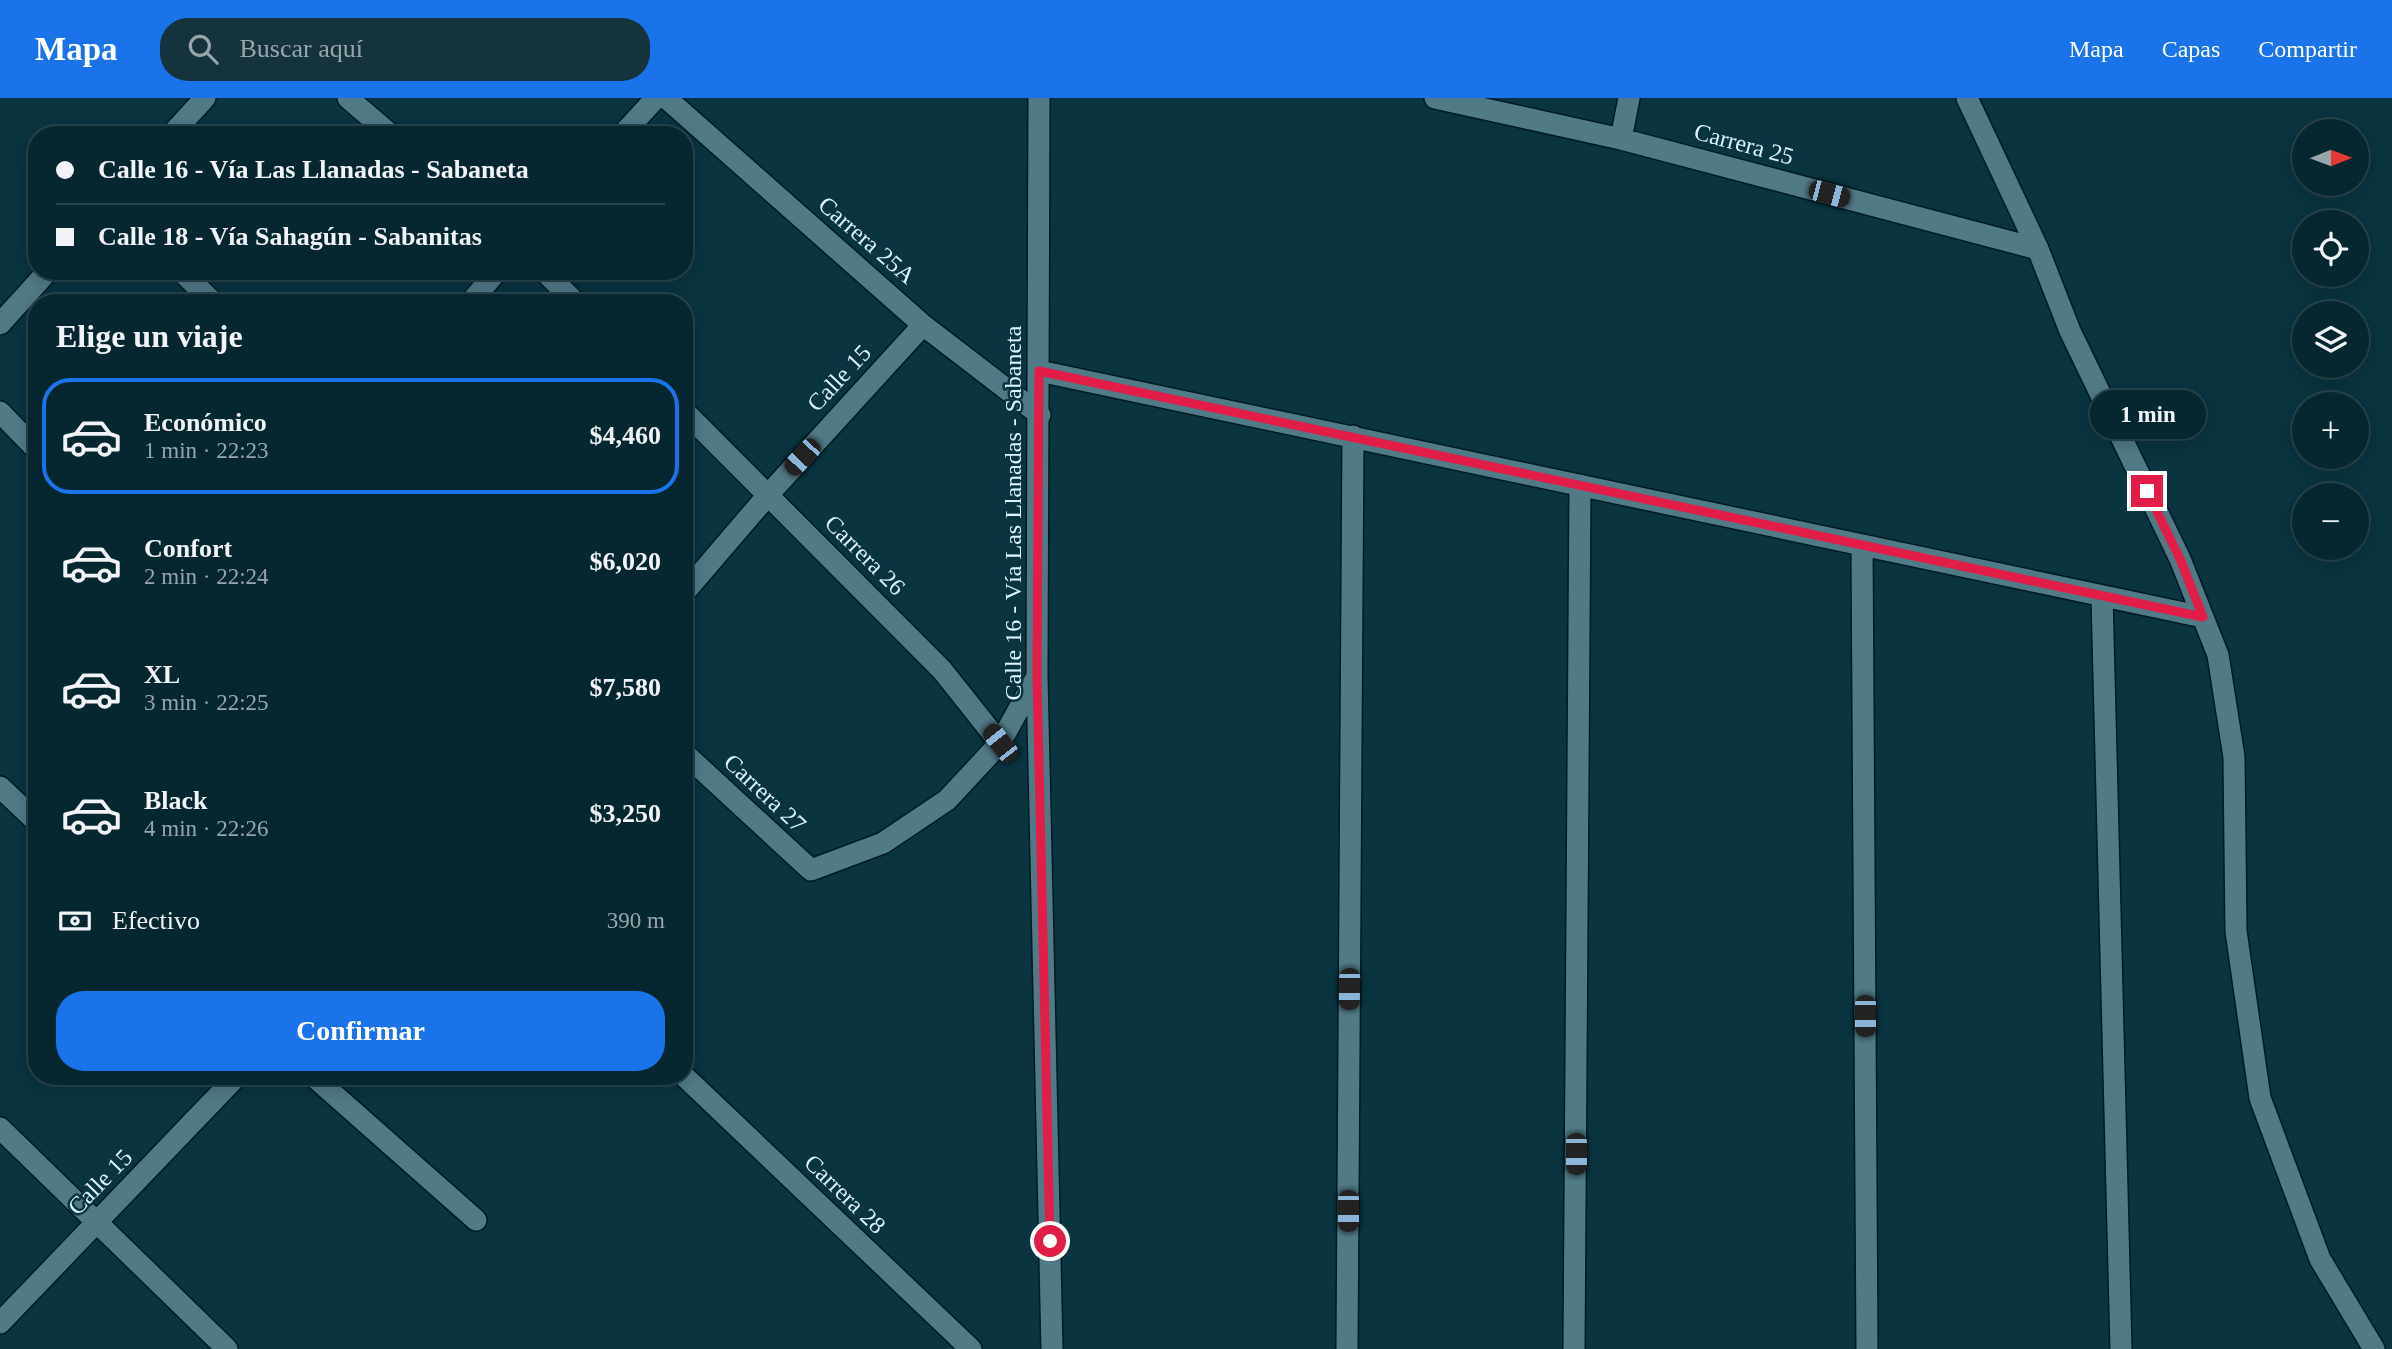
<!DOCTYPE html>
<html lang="es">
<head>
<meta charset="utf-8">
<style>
	body { margin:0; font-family:"Times New Roman",serif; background:#15333c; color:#f1f3f6; height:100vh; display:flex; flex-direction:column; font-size:26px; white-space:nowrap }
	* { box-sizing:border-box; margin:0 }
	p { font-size:23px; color:#98a5ab }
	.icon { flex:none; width:38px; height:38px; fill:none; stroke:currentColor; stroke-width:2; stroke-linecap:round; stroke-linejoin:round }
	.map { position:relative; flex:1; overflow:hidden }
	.panel { position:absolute; left:28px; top:196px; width:665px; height:791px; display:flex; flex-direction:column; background:#072730; border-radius:28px; box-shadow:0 4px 18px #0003,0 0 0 2px #28444c }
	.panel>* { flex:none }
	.guide { position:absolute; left:28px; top:28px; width:665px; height:154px; border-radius:28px; box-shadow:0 4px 18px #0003,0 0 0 2px #28444c; display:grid; align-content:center; height:154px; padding:0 28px; background:#072730 }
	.needle { width:46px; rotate:89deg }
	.fabs { position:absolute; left:2292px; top:21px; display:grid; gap:14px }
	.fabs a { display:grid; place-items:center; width:77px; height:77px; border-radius:50%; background:#072730; box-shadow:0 4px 18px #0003,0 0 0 2px #28444c; font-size:35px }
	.end { position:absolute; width:32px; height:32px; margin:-16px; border:9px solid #e11d48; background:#fff; box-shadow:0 0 0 4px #fff }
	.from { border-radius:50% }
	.bubble { position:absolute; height:49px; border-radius:24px; background:#072730; box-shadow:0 4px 18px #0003,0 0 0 2px #28444c; font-size:23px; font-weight:600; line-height:49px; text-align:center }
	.car { position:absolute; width:21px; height:42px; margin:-21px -10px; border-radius:9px; box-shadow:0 0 5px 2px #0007; background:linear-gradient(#222 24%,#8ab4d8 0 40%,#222 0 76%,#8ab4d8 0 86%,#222 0) }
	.guide b { display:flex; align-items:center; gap:24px; height:66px; font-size:26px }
	.guide b+b { border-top:2px solid #28444c }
	.guide i { width:18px; height:18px; background:#f1f3f6 }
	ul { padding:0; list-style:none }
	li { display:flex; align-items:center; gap:21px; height:116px; margin:0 14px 10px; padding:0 14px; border:4px solid transparent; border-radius:28px }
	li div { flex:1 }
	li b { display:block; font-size:26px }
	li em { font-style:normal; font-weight:600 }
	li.selected { border-color:#1a73e8 }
	li>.icon { width:63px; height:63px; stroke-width:1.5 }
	h2 { padding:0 28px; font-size:32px; line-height:84px }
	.pay { display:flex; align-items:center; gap:18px; height:77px; padding:0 28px; font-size:26px }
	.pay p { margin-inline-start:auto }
	.button { display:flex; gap:14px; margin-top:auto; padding:14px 28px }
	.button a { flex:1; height:80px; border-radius:28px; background:#1a73e8; color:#fff; font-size:28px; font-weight:600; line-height:80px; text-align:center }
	header { display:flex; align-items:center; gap:42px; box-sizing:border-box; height:98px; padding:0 35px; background:#1a73e8; color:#fff }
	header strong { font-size:33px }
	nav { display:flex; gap:38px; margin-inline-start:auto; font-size:24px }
	.search { width:490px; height:63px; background:#15333c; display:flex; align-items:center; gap:18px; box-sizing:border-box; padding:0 24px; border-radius:28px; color:#98a5ab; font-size:26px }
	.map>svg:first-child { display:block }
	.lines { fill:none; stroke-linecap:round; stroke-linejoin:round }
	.minor-casing { stroke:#001b23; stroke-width:24 }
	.minor { stroke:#517a87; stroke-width:21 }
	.route { stroke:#e11d48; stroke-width:9 }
	.labels { text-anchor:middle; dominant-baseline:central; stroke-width:5; stroke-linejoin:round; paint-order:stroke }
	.street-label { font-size:24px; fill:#def4fb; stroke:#093440 }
</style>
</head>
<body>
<header>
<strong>Mapa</strong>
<div class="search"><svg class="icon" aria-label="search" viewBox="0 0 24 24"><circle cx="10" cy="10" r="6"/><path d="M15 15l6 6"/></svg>Buscar aquí</div>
<nav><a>Mapa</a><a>Capas</a><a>Compartir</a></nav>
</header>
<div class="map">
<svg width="2392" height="1251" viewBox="0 0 2392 1251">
	<rect width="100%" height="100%" fill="#093440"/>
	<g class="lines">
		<defs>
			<path id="minor" d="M 348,0 L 391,37
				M 666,0 L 923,227 L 1040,317
				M 1039,0 L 1037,578 L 1052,1251
				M 1435,0 L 1621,41 L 2038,151
				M 1967,0 L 2038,151 L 2070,233 L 2180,461 L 2218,557 L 2234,659 L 2236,833 L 2260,1000 L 2320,1161 L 2374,1251
				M 171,37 L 205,0
				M 622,37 L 656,0
				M 1621,41 L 1629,0
				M 181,173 L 214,205
				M 544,173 L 576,205
				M 470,205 L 497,173
				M 0,226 L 48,173
				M 1039,273 L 2203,519
				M 684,313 L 942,572 L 1000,645
				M 0,314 L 37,352
				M 1862,447 L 1867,1251
				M 684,495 L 768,397 L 923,227
				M 2102,498 L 2121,1251
				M 684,655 L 811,772 L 883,745 L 947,702 L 1000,645 L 1036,580
				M 0,689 L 37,724
				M 313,978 L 476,1122
				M 684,978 L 971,1251
				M 0,1030 L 227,1251
				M 0,1225 L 237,978
				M 1347,1251 L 1353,338
				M 1574,1251 L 1580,387"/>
		</defs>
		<!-- minor casing -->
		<use href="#minor" class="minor-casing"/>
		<!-- minor -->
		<use href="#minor" class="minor"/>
	</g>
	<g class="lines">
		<!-- route -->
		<path class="route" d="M 1050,1143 L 1037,578 L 1039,273 L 2203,519 L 2180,461 L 2147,393"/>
	</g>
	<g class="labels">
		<!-- street labels -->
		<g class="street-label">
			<text transform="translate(1744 46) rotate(15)">Carrera 25</text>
			<text transform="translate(867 142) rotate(41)">Carrera 25A</text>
			<text transform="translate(839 280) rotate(-47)">Calle 15</text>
			<text transform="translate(1013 415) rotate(-90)">Calle 16 - Vía Las Llanadas - Sabaneta</text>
			<text transform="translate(865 457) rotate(45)">Carrera 26</text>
			<text transform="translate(765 695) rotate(43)">Carrera 27</text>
			<text transform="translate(100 1084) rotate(-46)">Calle 15</text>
			<text transform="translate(845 1096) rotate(44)">Carrera 28</text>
		</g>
	</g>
</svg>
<div class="fabs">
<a><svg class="needle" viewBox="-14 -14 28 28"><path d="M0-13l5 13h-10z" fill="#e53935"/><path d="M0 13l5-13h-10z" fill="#98a5ab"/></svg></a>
<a><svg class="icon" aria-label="locate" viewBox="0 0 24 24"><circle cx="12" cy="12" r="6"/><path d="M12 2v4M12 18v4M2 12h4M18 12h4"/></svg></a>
<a><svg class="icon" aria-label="layers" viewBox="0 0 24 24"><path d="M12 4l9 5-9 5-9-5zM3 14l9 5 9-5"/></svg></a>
<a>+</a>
<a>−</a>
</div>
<i class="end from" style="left:1050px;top:1143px"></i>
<i class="end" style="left:2147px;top:393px"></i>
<div class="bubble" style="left:2090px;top:292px;width:116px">1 min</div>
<i class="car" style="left:1829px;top:96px;rotate:105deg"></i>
<i class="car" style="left:802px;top:359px;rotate:223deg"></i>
<i class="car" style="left:1000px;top:645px;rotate:322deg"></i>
<i class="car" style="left:1349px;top:891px;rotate:181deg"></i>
<i class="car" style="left:1865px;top:918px;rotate:180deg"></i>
<i class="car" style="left:1576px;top:1056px;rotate:180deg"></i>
<i class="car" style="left:1348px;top:1113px;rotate:180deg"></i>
<div class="guide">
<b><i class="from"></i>Calle 16 - Vía Las Llanadas - Sabaneta</b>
<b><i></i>Calle 18 - Vía Sahagún - Sabanitas</b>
</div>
<section class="panel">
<h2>Elige un viaje</h2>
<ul>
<li class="selected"><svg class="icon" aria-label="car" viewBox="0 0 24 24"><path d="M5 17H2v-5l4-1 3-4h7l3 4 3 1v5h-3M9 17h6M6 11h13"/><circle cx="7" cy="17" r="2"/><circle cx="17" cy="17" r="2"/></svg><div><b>Económico</b><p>1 min · 22:23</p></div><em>$4,460</em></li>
<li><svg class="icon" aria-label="car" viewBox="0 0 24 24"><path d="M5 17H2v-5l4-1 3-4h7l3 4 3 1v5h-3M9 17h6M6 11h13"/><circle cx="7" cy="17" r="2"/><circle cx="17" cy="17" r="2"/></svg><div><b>Confort</b><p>2 min · 22:24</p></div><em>$6,020</em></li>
<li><svg class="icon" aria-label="car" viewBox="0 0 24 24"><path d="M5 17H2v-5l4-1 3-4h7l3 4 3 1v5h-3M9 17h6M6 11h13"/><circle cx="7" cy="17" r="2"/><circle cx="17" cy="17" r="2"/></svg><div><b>XL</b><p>3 min · 22:25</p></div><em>$7,580</em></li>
<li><svg class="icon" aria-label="car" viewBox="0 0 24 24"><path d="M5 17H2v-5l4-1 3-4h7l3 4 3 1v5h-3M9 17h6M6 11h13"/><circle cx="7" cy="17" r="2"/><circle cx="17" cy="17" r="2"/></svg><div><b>Black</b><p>4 min · 22:26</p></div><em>$3,250</em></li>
</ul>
<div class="pay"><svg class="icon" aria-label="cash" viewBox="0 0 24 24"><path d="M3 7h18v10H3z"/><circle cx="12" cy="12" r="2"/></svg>Efectivo<p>390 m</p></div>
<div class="button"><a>Confirmar</a></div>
</section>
</div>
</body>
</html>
